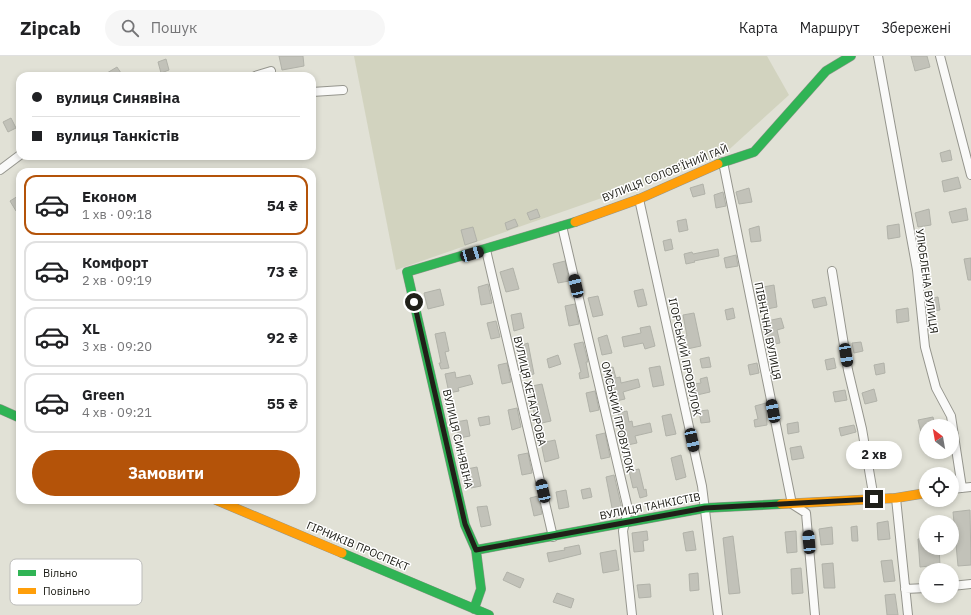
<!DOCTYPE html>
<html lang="uk">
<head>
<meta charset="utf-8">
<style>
	body { margin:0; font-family:"IBM Plex Sans",sans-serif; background:#f6f6f6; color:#202124; height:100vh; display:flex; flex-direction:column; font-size:15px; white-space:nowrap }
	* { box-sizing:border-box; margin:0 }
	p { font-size:13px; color:#757577 }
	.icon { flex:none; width:22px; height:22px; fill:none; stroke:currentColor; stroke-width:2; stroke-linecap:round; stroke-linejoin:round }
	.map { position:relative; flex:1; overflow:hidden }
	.drawer { position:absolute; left:16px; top:112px; width:300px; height:336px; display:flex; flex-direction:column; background:#fff; border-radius:12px; box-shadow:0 2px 6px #0003 }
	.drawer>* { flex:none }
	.guide { position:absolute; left:16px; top:16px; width:300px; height:88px; border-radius:12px; box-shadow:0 2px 6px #0003; display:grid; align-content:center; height:88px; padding:0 16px; background:#fff }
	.needle { width:26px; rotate:329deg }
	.fabs { position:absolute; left:919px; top:363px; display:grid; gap:8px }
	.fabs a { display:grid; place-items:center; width:40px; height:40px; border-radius:50%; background:#fff; box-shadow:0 2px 6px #0003; font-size:20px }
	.end { position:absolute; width:18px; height:18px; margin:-9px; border:5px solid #202019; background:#fff; box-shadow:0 0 0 2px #fff }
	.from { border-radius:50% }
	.bubble { position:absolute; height:28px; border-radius:14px; background:#fff; box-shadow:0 2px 6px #0003; font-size:13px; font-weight:700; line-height:28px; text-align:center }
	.car { position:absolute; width:12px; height:24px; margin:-12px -6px; border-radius:5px; box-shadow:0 0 3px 1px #0007; background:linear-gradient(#222 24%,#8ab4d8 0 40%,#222 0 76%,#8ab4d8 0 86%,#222 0) }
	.guide b { display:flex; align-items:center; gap:14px; height:38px; font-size:15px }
	.guide b+b { border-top:1px solid #e0e0e0 }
	.guide i { width:10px; height:10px; background:#202124 }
	ul { padding:7px 0 0; list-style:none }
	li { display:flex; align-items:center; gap:12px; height:60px; margin:0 8px 6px; padding:0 8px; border:2px solid #e0e0e0; border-radius:12px }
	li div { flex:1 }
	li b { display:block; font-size:15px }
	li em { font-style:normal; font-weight:700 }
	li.on { border-color:#b45309 }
	li>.icon { width:36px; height:36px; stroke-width:1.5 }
	.button { display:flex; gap:8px; margin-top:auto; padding:8px 16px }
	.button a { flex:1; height:46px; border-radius:24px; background:#b45309; color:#fff; font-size:16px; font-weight:700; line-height:46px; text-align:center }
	header { display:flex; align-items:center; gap:24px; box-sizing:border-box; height:56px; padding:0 20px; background:#fff; border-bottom:1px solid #e0e0e0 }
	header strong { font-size:19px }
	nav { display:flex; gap:22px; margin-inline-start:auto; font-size:14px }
	.search { width:280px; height:36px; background:#f6f6f6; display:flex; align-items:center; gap:10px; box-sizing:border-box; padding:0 14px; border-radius:22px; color:#757577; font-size:15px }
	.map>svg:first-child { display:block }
	.green { fill:#d2d3bf }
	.building { fill:#c2c2b9; stroke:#b1b2a9 }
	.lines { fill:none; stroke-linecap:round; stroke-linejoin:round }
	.street-casing { stroke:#95958d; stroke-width:10 }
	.fast-casing { stroke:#95958d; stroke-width:10 }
	.slow-casing { stroke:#95958d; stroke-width:10 }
	.street { stroke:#fafaf9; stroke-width:8 }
	.fast { stroke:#30b455; stroke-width:9 }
	.slow { stroke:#ff9f0a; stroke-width:9 }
	.route { stroke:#202019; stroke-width:5 }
	.labels { text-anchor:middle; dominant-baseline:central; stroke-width:3; stroke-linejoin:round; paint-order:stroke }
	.street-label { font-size:11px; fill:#202019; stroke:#fff }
	.key { fill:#fff; stroke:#bcbcba; stroke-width:1 }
	.key-label { font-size:11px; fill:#202019 }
</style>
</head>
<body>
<header>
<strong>Zipcab</strong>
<div class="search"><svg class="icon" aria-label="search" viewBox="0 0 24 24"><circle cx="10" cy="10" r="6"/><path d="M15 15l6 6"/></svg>Пошук</div>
<nav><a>Карта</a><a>Маршрут</a><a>Збережені</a></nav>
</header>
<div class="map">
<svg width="971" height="559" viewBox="0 0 971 559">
	<rect width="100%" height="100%" fill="#e1e1d6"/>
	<!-- green -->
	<path class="green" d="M 354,0 L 767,0 L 789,39 L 722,100 L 396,214 Z"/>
	<!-- building -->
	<path class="building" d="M 279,0 L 303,0 L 304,10 L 282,14 Z
		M 911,0 L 927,0 L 930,11 L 915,15 Z
		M 166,3 L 169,14 L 161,17 L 158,6 Z
		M 117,11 L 123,20 L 102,20 Z
		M 11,62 L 16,72 L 8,76 L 3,66 Z
		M 950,94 L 952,104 L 942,106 L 940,97 Z
		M 958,121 L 961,132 L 944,136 L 942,125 Z
		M 703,128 L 705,138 L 693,141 L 690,132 Z
		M 749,132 L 752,146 L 739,148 L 736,136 Z
		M 723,136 L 726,150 L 716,152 L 714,139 Z
		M 18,140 L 20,144 L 20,153 L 16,155 L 10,145 Z
		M 966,152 L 968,164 L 952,167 L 949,156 Z
		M 537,153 L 540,161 L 530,164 L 527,157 Z
		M 929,153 L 931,169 L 918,171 L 915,157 Z
		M 515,163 L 518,170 L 507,174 L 505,167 Z
		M 686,163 L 688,174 L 679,176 L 677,165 Z
		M 899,168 L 900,181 L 888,183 L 887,170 Z
		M 759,170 L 761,185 L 751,186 L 749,173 Z
		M 473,171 L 477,185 L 465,189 L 461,174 Z
		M 671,183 L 673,193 L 665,195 L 663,185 Z
		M 718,193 L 719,200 L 694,205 L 695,206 L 686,208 L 684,198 L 692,196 L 693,198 Z
		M 736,199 L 738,210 L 726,212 L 724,202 Z
		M 971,202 L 971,224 L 968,224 L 964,203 Z
		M 565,205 L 569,225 L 558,227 L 553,208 Z
		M 513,212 L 519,233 L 506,236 L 500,216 Z
		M 488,228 L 492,247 L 481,249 L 478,231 Z
		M 774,229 L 777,251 L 762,254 L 758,232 Z
		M 440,233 L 444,249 L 428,253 L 424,237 Z
		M 643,233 L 647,249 L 638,251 L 634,235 Z
		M 598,240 L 603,259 L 593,261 L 588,242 Z
		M 825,241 L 827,249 L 814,252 L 812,244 Z
		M 938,241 L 940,254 L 928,256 L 926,243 Z
		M 575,248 L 579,268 L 569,270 L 565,250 Z
		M 733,252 L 735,262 L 727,264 L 725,254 Z
		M 908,252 L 909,265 L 897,267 L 896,254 Z
		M 521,257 L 524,272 L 514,275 L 511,259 Z
		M 694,257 L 701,290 L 687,293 L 684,280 L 687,280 L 683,259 Z
		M 781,262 L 784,272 L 777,274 L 780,287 L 769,289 L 767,279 L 770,278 L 767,265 Z
		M 496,265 L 500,281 L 491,283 L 487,267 Z
		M 650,270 L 655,290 L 645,293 L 643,287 L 624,291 L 622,281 L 641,277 L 640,272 Z
		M 445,276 L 449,295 L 445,296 L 449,312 L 441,313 L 439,307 L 441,307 L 435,278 Z
		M 607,279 L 612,297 L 602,299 L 598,282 Z
		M 583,286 L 588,306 L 586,306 L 589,321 L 580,323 L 579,317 L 581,316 L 574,288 Z
		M 861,286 L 863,295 L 854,297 L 852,287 Z
		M 528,287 L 534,318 L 524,320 L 520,297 L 524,297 L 522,289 Z
		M 558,299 L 561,308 L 549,312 L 547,303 Z
		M 709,301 L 711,311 L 702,312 L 700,303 Z
		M 834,302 L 836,312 L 827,314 L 825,304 Z
		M 507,307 L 511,326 L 502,328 L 498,309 Z
		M 757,307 L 759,317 L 750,319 L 748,309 Z
		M 884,307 L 885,317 L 876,319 L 874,309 Z
		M 660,310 L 664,329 L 653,331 L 649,312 Z
		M 613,311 L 616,322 L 620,321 L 621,327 L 638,323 L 640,331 L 623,336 L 625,343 L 612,346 L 603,313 Z
		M 455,316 L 456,322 L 470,319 L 473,328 L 458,332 L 459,335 L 449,337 L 445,318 Z
		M 707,321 L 710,336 L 697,339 L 694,328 L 701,327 L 700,323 Z
		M 542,328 L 551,365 L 537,368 L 527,331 Z
		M 874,333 L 877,345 L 865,348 L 862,337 Z
		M 845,334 L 847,344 L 835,346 L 833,336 Z
		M 595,335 L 599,354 L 590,356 L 586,337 Z
		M 766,347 L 767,369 L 755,371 L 754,364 L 758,363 L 755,350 Z
		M 517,352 L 521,371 L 512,374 L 508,354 Z
		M 708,354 L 710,366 L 701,367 L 699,355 Z
		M 627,355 L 629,366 L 632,365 L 633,371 L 650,367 L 652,376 L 635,380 L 637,387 L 623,390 L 618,368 L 621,368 L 618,357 Z
		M 671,358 L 676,378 L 666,380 L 662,360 Z
		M 489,360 L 490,368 L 480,370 L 478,362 Z
		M 933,361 L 935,370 L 926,370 L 926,374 L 921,376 L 918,364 Z
		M 467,364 L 470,380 L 459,382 L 456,366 Z
		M 798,366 L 799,376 L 788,378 L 787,368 Z
		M 854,369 L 856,376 L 841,380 L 839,372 Z
		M 605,377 L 610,401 L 601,403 L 596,379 Z
		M 555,384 L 559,402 L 545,406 L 541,387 Z
		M 801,390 L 804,402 L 792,404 L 790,392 Z
		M 528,397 L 532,417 L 522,419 L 518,399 Z
		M 681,399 L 686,421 L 676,424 L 671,402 Z
		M 477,411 L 481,430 L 471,432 L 467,413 Z
		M 639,413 L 644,434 L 646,433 L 647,440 L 640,442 L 637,431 L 633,432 L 629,415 Z
		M 614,419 L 622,453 L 622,455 L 613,457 L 606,421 Z
		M 590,432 L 592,441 L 583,443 L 581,434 Z
		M 566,434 L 569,451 L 559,453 L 556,436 Z
		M 538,440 L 542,458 L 534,460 L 530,442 Z
		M 487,450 L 491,469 L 481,471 L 477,451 Z
		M 970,454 L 971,509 L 958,510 L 953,456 Z
		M 888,465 L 890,483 L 878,484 L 877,467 Z
		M 857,470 L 858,485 L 852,485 L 851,471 Z
		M 832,471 L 833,488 L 821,489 L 819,473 Z
		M 647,475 L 648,484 L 643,485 L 644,495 L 634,496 L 632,477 Z
		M 693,475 L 696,494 L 686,495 L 683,477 Z
		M 796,475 L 797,496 L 787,497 L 785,476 Z
		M 733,480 L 740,537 L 729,538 L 723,482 Z
		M 926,482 L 926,492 L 939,492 L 940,509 L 920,511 L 918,483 Z
		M 579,489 L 581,498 L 549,506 L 547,497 L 565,494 L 564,492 Z
		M 616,494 L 619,514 L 603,517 L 600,497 Z
		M 892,504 L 895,525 L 884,526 L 881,505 Z
		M 833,507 L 835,532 L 824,532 L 822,508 Z
		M 801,512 L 803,537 L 792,538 L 791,513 Z
		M 507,516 L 524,523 L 520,532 L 503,524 Z
		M 698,517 L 699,534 L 690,535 L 689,518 Z
		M 650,528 L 651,541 L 639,542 L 637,529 Z
		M 557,537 L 574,543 L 571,552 L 553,546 Z
		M 895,538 L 898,559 L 887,559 L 885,539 Z"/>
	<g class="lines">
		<defs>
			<path id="street" d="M 878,0 L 917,214 L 925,291 L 936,332 L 951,360 L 962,432
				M 940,0 L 971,119
				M 255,20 L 271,15
				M 312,36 L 343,34
				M 723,106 L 792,448 L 806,457 L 815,559
				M 0,114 L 20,99
				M 639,143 L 702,430 L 718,559
				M 562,170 L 628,453 L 623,475 L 632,559
				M 486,194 L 553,481
				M 832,215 L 848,314 L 862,373 L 874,443
				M 952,433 L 971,431
				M 896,442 L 908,559
				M 952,530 L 971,528
				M 905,533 L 926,532"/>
			<path id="fast" d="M 718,108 L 754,96 L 826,15 L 851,0
				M 0,353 L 20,362
				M 476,494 L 705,452 L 781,448
				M 342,497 L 489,559
				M 474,553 L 481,533 L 476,494 L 465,469 L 407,216 L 575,166"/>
			<path id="slow" d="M 575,166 L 639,143 L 718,108
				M 216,444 L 342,497
				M 781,448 L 896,442 L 926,437"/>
		</defs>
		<!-- street casing -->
		<use href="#street" class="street-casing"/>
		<!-- fast casing -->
		<use href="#fast" class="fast-casing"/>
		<!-- slow casing -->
		<use href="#slow" class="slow-casing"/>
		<!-- street -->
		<use href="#street" class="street"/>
		<!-- fast -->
		<use href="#fast" class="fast"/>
		<!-- slow -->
		<use href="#slow" class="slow"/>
	</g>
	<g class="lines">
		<!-- route -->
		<path class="route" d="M 414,246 L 465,468 L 476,494 L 705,452 L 874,443"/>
	</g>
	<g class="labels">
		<!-- street labels -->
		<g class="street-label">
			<text transform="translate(665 117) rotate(-22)">ВУЛИЦЯ СОЛОВ'ЇНИЙ ГАЙ</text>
			<text transform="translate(927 225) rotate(82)">УЛЮБЛЕНА ВУЛИЦЯ</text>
			<text transform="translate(768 275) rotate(79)">ПІВНІЧНА ВУЛИЦЯ</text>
			<text transform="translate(685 301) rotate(78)">ІГОРСЬКИЙ ПРОВУЛОК</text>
			<text transform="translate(530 335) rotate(77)">ВУЛИЦЯ ХЕТАГУРОВА</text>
			<text transform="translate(618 361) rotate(77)">ОМСЬКИЙ ПРОВУЛОК</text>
			<text transform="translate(458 383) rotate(77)">ВУЛИЦЯ СИНЯВІНА</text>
			<text transform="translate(650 450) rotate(-11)">ВУЛИЦЯ ТАНКІСТІВ</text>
			<text transform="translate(358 490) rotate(23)">ГІРНИКІВ ПРОСПЕКТ</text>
		</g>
	</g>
	<!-- legend -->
	<rect x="10" y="503" width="132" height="46" rx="6" class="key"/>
	<rect x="18" y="514" width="18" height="6" fill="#30b455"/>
	<rect x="18" y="532" width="18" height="6" fill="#ff9f0a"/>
	<g class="key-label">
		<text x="43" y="521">Вільно</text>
		<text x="43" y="539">Повільно</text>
	</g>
</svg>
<div class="fabs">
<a><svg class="needle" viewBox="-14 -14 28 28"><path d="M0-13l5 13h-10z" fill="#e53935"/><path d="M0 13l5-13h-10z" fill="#757577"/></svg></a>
<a><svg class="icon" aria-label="locate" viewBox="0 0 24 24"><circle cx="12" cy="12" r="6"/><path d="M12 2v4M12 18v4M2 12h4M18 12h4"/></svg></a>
<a>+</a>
<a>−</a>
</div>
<i class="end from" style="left:414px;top:246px"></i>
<i class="end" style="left:874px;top:443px"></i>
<div class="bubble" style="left:846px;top:385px;width:56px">2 хв</div>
<i class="car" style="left:472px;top:198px;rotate:74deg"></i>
<i class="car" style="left:576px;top:230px;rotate:347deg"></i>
<i class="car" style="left:846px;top:299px;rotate:171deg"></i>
<i class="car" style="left:773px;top:355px;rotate:349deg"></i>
<i class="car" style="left:692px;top:384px;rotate:168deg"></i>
<i class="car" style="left:543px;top:435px;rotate:347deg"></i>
<i class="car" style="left:809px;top:486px;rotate:355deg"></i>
<div class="guide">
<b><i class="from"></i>вулиця Синявіна</b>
<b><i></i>вулиця Танкістів</b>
</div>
<section class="drawer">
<ul>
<li class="on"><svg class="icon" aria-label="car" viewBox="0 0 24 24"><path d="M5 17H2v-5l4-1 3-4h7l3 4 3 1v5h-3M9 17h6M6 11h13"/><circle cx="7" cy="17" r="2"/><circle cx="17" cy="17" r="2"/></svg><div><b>Економ</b><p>1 хв · 09:18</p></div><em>54 ₴</em></li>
<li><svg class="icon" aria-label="car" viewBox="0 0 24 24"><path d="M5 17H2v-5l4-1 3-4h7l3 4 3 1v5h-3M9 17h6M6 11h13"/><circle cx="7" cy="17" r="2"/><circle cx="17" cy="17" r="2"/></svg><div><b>Комфорт</b><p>2 хв · 09:19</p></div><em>73 ₴</em></li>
<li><svg class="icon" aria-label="car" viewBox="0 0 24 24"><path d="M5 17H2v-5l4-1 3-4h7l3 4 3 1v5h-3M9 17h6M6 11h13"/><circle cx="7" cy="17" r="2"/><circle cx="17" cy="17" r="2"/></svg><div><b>XL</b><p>3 хв · 09:20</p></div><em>92 ₴</em></li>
<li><svg class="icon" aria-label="car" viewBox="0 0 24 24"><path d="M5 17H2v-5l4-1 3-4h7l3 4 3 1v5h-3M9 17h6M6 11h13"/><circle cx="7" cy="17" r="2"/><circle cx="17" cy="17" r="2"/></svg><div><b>Green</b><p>4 хв · 09:21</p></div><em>55 ₴</em></li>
</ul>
<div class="button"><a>Замовити</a></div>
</section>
</div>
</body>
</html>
